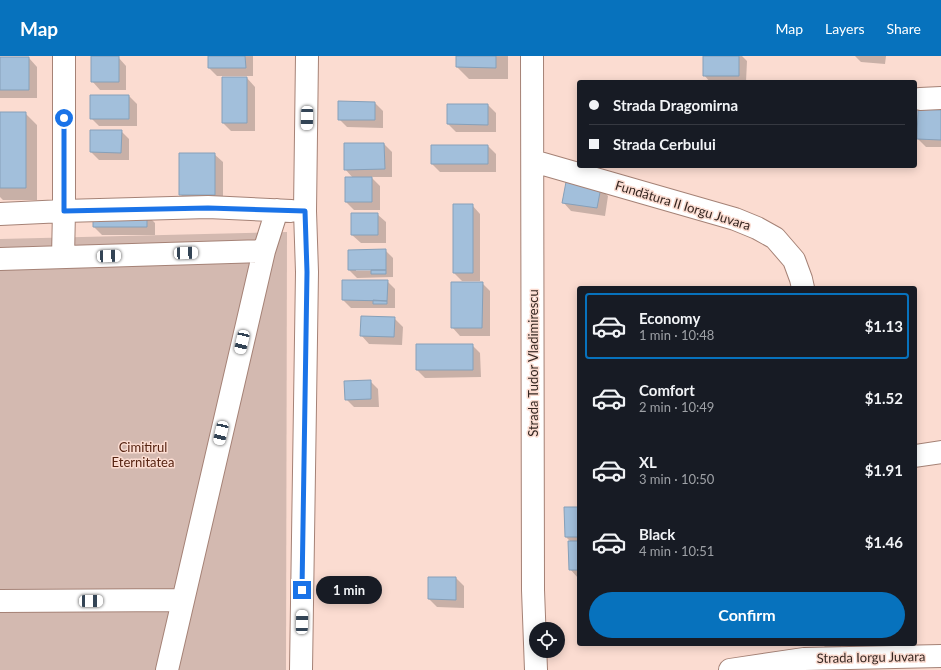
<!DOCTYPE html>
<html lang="en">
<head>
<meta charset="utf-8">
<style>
	body { margin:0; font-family:Lato,sans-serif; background:#242831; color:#f1f3f6; height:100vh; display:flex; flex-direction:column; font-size:15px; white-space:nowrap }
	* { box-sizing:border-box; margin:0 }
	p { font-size:13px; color:#9ea1a6 }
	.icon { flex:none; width:22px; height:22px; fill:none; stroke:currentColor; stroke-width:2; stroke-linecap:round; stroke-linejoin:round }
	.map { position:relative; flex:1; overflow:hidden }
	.sheet { position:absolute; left:577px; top:230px; width:340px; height:360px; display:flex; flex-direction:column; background:#171b24; border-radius:4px; box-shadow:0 2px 10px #0003 }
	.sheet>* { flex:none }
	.banner { position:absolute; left:577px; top:24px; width:340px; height:88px; border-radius:4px; box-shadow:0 2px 10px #0003; display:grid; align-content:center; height:88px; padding:0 12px; background:#171b24 }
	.fabs { position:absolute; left:529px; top:566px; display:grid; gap:8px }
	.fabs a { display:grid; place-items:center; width:36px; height:36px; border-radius:50%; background:#171b24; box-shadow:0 2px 10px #0003; font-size:20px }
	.end { position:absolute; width:18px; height:18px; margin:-9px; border:5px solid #1a73e8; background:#fff; box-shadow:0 0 0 2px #fff }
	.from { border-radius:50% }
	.bubble { position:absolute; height:28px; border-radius:14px; background:#171b24; box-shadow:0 2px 10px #0003; font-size:13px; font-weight:700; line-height:28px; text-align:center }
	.car { position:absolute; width:12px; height:24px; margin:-12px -6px; border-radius:5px; box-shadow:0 0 3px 1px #0007; background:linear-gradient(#fff 24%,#345 0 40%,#fff 0 76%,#345 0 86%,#fff 0) }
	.banner b { display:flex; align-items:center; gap:14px; height:38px; font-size:15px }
	.banner b+b { border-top:1px solid #363941 }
	.banner i { width:10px; height:10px; background:#f1f3f6 }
	ul { padding:7px 0 0; list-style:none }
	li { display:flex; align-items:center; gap:12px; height:66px; margin:0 8px 6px; padding:0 4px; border:2px solid transparent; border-radius:4px }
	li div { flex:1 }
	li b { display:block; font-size:15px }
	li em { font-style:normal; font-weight:700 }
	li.current { border-color:#0772bd }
	li>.icon { width:36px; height:36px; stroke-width:1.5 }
	.action { display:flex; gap:8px; margin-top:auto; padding:8px 12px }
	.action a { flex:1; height:46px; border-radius:24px; background:#0772bd; color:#fff; font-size:16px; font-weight:700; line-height:46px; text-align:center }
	header { display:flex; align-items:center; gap:24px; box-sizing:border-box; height:56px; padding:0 20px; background:#0772bd; color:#fff }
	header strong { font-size:19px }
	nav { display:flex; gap:22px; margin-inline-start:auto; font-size:14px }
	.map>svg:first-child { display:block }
	.green { fill:#d3b9b0 }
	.shadow { fill:#0003; fill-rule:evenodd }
	.building { fill:#a2bfdb; stroke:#86a0b9 }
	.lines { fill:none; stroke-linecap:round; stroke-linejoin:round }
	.minor-casing { stroke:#a58276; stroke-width:24 }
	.minor { stroke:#fff; stroke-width:22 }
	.route { stroke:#1a73e8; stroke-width:5 }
	.labels { text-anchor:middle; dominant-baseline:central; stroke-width:3; stroke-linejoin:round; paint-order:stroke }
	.street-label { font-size:13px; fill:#352621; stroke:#fbdcd1 }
	.park-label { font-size:13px; fill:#562311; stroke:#fbdcd1 }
</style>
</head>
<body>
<header>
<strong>Map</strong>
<nav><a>Map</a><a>Layers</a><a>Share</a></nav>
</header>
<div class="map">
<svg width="941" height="614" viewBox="0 0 941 614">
	<rect width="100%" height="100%" fill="#fbdcd1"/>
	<!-- green -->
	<path class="green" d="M 287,176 L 286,614 L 0,614 L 0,183 Z"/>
	<!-- shadow -->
	<path class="shadow" d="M 209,0 L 253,0 L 253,20 L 217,20 L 209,12 Z
		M 457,0 L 508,0 L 508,23 L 469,23 L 457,11 Z
		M 704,0 L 742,0 L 747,5 L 746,26 L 710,26 L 704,19 Z
		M 855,0 L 886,0 L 885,8 L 861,6 Z
		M 118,1 L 126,10 L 126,34 L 100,34 L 92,25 Z
		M 0,2 L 29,2 L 37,11 L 37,42 L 0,42 Z
		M 247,22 L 255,31 L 255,75 L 231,75 L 223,67 Z
		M 91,40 L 129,40 L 137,48 L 137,70 L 99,70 L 91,62 Z
		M 375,47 L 383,55 L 383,72 L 347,71 L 339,63 Z
		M 488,49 L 496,57 L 496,76 L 456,76 L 448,68 Z
		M 941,55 L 941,91 L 926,91 L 918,83 Z
		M 0,57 L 25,57 L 37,69 L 37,144 L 3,144 L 0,141 Z
		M 121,75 L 129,83 L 129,104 L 99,104 L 91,96 Z
		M 384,88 L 392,96 L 392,121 L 371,121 L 380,130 L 380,154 L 354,154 L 346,146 L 353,122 L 345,113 Z
		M 488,90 L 496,98 L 496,116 L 440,116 L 432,108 Z
		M 214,98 L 223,106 L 223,146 L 188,146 L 180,138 Z
		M 600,132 L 608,140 L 605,160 L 571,155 L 563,146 Z
		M 472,149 L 480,158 L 480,225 L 462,225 L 454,217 Z
		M 377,158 L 386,166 L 386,187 L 361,187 L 352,179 Z
		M 147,159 L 155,167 L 155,179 L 102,179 L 94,171 Z
		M 385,194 L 393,202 L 393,221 L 357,222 L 349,214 ZM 356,213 L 372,213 L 372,215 L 356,215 Z
		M 387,225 L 395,233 L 395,252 L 351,252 L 343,244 Z
		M 482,227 L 490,235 L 490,280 L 460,280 L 452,271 Z
		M 394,262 L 403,271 L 402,289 L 369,288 L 361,279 Z
		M 472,289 L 480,297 L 481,321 L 425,322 L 417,314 Z
		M 370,325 L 378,333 L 379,351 L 354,351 L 346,343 Z
		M 579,452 L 579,521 L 578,522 L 570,513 L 571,486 L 566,481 Z
		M 456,522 L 464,530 L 464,552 L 437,551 L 429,543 Z
		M 822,588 L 841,588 L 841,591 L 825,591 Z"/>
	<!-- building -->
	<path class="building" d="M 91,0 L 119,0 L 119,26 L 91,26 Z
		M 208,0 L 245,0 L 246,12 L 208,12 Z
		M 456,0 L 496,0 L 496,12 L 456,11 Z
		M 703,0 L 739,0 L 739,20 L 703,20 Z
		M 0,1 L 29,1 L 29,34 L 0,34 Z
		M 222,21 L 247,21 L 247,67 L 222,67 Z
		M 90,39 L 129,39 L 129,63 L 90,63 Z
		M 338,45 L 375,46 L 375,64 L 338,64 Z
		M 447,48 L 488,48 L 488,69 L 447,68 Z
		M 918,53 L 941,54 L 941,84 L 917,83 Z
		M 0,56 L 26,56 L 26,132 L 0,132 Z
		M 90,74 L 122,74 L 121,97 L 90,96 Z
		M 344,87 L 384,87 L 385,113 L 344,114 Z
		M 431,89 L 488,89 L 488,108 L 431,108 Z
		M 179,97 L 215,97 L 215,139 L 179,139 Z
		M 345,121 L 372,121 L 372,146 L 345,146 Z
		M 566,126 L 601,131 L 597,152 L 562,147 Z
		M 453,148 L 473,148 L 473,217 L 453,217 Z
		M 351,157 L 378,157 L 378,179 L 351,179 Z
		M 93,158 L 147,158 L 147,171 L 93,171 Z
		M 386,193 L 386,214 L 348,214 L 348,194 Z
		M 371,214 L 386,214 L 386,218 L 371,218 Z
		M 342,224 L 388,224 L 387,245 L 342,244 Z
		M 451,226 L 483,226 L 482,272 L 451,272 Z
		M 373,244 L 387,245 L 387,248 L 373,248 Z
		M 361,260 L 395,261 L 394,281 L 360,280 Z
		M 416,288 L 473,288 L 473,314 L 416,314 Z
		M 371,324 L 371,343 L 345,344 L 344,325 Z
		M 564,451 L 579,451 L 579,481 L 565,481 Z
		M 568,485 L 579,485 L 579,514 L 569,514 Z
		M 428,521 L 456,521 L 456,544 L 428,543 Z"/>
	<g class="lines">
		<defs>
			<path id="minor" d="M 532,0 L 533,534 L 536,614
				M 920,43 L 941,42
				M 533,105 L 735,163 L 757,172 L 775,182 L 794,204 L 801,223 L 803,232
				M 0,158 L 64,155 L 208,151 L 291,155
				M 63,201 L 64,155 L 64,0
				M 0,203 L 264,195
				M 915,400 L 941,396
				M 0,545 L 182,544
				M 167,614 L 264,195 L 277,154
				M 301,614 L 307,216 L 305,155 L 307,0
				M 730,614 L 804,603 L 941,600"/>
		</defs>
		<!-- minor casing -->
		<use href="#minor" class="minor-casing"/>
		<!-- minor -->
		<use href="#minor" class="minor"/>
	</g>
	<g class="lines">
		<!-- route -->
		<path class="route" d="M 64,62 L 64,155 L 208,152 L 305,155 L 307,216 L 302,534"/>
	</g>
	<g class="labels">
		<!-- street labels -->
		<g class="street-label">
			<text transform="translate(683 149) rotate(17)">Fundătura II Iorgu Juvara</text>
			<text transform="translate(533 307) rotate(-90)">Strada Tudor Vladimirescu</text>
			<text transform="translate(871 601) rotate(-1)">Strada Iorgu Juvara</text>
		</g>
		<!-- park labels -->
		<g class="park-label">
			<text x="143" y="391">Cimitirul<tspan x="143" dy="15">Eternitatea</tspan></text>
		</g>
	</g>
</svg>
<div class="fabs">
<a><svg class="icon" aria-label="locate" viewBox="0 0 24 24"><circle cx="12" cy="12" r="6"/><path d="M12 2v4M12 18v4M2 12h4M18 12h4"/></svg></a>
</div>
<i class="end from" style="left:64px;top:62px"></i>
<i class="end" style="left:302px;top:534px"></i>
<div class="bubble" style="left:316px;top:520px;width:66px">1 min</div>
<i class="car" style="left:307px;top:62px;rotate:181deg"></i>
<i class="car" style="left:186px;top:197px;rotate:88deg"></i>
<i class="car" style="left:109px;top:200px;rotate:88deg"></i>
<i class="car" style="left:242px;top:286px;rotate:193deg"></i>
<i class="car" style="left:221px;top:377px;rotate:193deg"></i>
<i class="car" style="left:91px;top:545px;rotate:89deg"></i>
<i class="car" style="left:302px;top:566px;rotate:1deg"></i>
<div class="banner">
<b><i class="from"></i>Strada Dragomirna</b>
<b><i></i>Strada Cerbului</b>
</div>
<section class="sheet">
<ul>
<li class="current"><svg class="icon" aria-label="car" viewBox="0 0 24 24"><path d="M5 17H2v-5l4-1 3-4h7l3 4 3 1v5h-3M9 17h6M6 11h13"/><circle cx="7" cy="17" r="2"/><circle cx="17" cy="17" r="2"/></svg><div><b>Economy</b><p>1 min · 10:48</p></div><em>$1.13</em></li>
<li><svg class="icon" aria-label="car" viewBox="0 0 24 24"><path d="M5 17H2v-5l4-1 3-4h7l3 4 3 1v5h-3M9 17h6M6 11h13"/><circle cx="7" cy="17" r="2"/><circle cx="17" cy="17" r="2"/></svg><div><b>Comfort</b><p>2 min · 10:49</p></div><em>$1.52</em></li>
<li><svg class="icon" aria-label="car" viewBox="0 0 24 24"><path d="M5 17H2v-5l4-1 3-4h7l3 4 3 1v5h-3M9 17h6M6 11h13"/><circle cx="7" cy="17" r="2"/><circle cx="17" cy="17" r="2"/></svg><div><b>XL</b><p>3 min · 10:50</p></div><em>$1.91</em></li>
<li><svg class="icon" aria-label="car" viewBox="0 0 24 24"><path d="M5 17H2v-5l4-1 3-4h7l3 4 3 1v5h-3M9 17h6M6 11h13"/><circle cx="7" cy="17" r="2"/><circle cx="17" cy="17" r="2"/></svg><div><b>Black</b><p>4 min · 10:51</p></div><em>$1.46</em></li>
</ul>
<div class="action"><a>Confirm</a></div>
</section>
</div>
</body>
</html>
